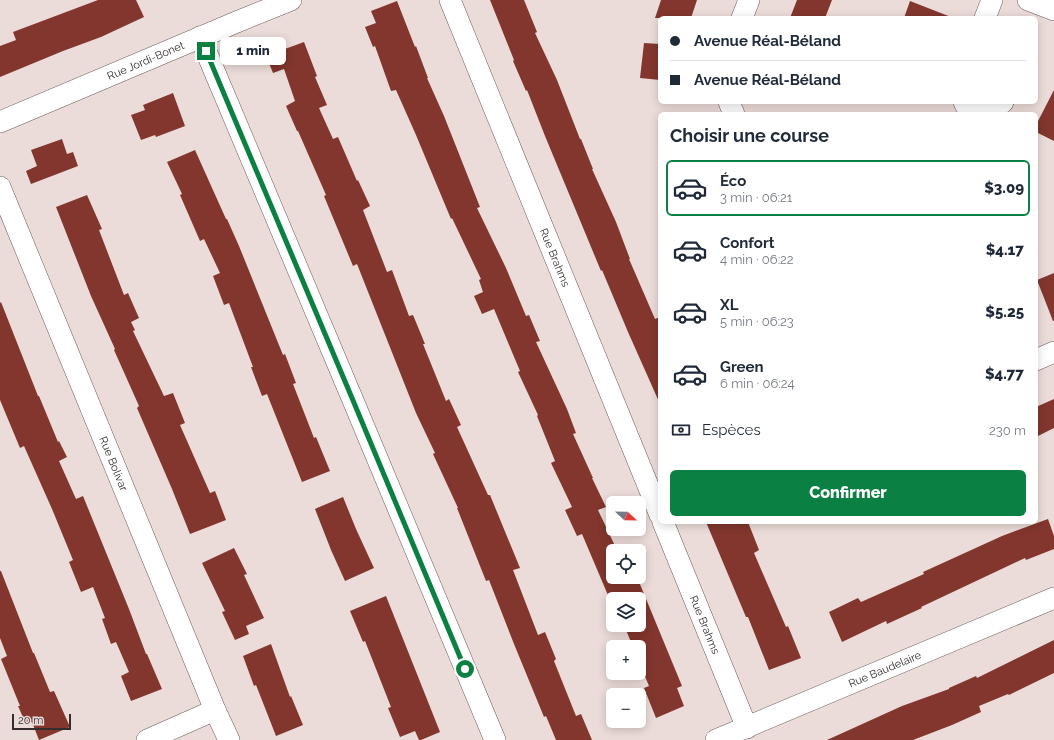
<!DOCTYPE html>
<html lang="fr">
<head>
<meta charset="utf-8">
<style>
	body { margin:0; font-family:Raleway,sans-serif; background:#f2f2f3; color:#1f2937; height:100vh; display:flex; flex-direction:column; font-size:15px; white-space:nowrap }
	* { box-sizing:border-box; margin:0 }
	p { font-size:13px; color:#747a83 }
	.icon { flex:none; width:22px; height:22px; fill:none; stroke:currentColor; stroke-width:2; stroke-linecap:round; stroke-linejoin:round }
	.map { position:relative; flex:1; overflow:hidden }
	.details { position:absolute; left:658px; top:112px; width:380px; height:412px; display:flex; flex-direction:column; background:#fff; border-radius:6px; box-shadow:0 2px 10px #0003 }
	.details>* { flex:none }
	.hud { position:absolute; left:658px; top:16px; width:380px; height:88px; border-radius:6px; box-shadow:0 2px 10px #0003; display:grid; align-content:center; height:88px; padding:0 12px; background:#fff }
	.needle { width:26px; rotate:112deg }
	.fabs { position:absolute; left:606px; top:496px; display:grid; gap:8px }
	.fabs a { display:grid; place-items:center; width:40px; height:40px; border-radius:6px; background:#fff; box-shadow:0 2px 10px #0003; font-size:20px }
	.scale { position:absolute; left:12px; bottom:10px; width:59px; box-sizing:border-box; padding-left:4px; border:2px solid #332d2c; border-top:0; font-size:11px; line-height:14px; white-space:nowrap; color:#332d2c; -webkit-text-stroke:3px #ecdcd9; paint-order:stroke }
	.end { position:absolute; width:18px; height:18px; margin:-9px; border:5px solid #0b8043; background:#fff; box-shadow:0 0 0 2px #fff }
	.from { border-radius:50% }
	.bubble { position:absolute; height:28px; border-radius:6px; background:#fff; box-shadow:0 2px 10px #0003; font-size:13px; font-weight:800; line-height:28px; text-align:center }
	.hud b { display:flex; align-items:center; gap:14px; height:38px; font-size:15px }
	.hud b+b { border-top:1px solid #e0e1e3 }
	.hud i { width:10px; height:10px; background:#1f2937 }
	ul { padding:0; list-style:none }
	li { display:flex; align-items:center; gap:12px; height:56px; margin:0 8px 6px; padding:0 4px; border:2px solid transparent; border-radius:6px }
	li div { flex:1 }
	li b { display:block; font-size:15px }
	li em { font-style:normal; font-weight:800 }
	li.current { border-color:#0b8043 }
	li>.icon { width:36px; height:36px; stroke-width:1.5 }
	h2 { padding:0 12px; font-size:18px; line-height:48px }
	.pay { display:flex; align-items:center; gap:10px; height:44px; padding:0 12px; font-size:15px }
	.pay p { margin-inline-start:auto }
	.cta { display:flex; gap:8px; margin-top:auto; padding:8px 12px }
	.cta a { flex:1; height:46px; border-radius:6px; background:#0b8043; color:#fff; font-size:16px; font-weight:800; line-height:46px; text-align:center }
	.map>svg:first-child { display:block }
	.building { fill:#82362d }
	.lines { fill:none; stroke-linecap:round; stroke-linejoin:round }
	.street-casing { stroke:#6b5d5b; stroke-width:22 }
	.street { stroke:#fff; stroke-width:21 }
	.route { stroke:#0b8043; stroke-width:5 }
	.labels { text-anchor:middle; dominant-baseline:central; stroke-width:4; stroke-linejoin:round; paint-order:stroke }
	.street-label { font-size:11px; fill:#332d2c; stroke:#ecdcd9 }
</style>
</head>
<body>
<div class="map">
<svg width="1054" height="740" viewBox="0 0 1054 740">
	<rect width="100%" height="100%" fill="#ecdcd9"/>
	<!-- building -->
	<path class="building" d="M 98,0 L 136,0 L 144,17 L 101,37 L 63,51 L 0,77 L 0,46 L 16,40 L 13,32 Z
		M 490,0 L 524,0 L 537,32 L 535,33 L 557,80 L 580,139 L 581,139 L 593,169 L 592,169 L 616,222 L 630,259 L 629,259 L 655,319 L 660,317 L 660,404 L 628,332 L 602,270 L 601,271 L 545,136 L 527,90 L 526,91 L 513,61 L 514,60 Z
		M 661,0 L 697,0 L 691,18 L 655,18 Z
		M 797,0 L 832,0 L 825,18 L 790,18 Z
		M 397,1 L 415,47 L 416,46 L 428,78 L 427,78 L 444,116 L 480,207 L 477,208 L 506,268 L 526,316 L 529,315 L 540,341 L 536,342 L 567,409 L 576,433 L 573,434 L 593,478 L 592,478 L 606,507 L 598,510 L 616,548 L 624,545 L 626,551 L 613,551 L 613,577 L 637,577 L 682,686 L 677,688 L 684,706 L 656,718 L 644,688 L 649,686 L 639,662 L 639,647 L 633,647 L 624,625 L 639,625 L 639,599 L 614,599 L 613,597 L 613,607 L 582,534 L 577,536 L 565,510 L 572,507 L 551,463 L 555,461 L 537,416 L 538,415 L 518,372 L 520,371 L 494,309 L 482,314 L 474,296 L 483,292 L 479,280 L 481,279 L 452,218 L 451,219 L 416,135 L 396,90 L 391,91 L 375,46 L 373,47 L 365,27 L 376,23 L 371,11 Z
		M 910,1 L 951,17 L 950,18 L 904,18 Z
		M 304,42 L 317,76 L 315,77 L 327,105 L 319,108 L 333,139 L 338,137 L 357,181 L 358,180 L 370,206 L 363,210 L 387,272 L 392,270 L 409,316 L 413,315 L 425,344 L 423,344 L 446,401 L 449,399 L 461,425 L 457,427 L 488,495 L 490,495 L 520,568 L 513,570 L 538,635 L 545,632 L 556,659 L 554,661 L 576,716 L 581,714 L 592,740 L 556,740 L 546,716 L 544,717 L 514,644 L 489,580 L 486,581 L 457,508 L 458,508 L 433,454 L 435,453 L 416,413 L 357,264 L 353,266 L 324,196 L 326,195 L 298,131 L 297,131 L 286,106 L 295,101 L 284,69 L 273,73 L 266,56 Z
		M 644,43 L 660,44 L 660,80 L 640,78 Z
		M 1054,90 L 1054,141 L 1036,132 L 1036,125 Z
		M 173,93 L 185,126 L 156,137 L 155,135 L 141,140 L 131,115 L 145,110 L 143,105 Z
		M 62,139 L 67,154 L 73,152 L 78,166 L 31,184 L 26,171 L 37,166 L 31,150 Z
		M 195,150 L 226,219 L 227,219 L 239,246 L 283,355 L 285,354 L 296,383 L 293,384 L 314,438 L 316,437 L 330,471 L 302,482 L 267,394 L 262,396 L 251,367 L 253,367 L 229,303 L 224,305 L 213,276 L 220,273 L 204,239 L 200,241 L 180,195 L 182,194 L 167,162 Z
		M 87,195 L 102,229 L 99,230 L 124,295 L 128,293 L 139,318 L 131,322 L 135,330 L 133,331 L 164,396 L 173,393 L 185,423 L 180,425 L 210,493 L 215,491 L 226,520 L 190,534 L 172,489 L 137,408 L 139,406 L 114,350 L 115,349 L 91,296 L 56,207 Z
		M 1054,273 L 1054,321 L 1053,321 L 1037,280 Z
		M 1,302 L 38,396 L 39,396 L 58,442 L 59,441 L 67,457 L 59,461 L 76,499 L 83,496 L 129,609 L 146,654 L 147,654 L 162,689 L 131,701 L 121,676 L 129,672 L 116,642 L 111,644 L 102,619 L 105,618 L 93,587 L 81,592 L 69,562 L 73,560 L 52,509 L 24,446 L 20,448 L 0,400 L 0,303 Z
		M 1054,399 L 1054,428 L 1036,437 L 1036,407 Z
		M 343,497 L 356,529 L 374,568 L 345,581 L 331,550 L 315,509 L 317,508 Z
		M 1048,519 L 1054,536 L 1054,549 L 1026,560 L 1025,558 L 921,607 L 922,608 L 887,624 L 886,621 L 842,642 L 829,612 L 858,598 L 861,602 L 924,574 L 923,572 L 1002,536 Z
		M 706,522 L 748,522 L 759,550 L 754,553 L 786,627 L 788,626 L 801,658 L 769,670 L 748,617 L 746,617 Z
		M 234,548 L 247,574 L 244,575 L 264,618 L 246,626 L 249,634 L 235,640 L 222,612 L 225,611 L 202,563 Z
		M 0,571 L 1,571 L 33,653 L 34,653 L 50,692 L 54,691 L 70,727 L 39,740 L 32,722 L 26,724 L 18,706 L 20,706 L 1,659 L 7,656 L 0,638 Z
		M 386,596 L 440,732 L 421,740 L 419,740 L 415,731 L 400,737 L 388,708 L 391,707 L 365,641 L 363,642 L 350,611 Z
		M 1054,640 L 1054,673 L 1009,695 L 1008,694 L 979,706 L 981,712 L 952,725 L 913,740 L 827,740 L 902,706 L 949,689 L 949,688 L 976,676 L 977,678 Z
		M 271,644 L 290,697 L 291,696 L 303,725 L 276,736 L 256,685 L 254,686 L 243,656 Z"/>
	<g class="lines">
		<defs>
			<g id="street">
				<path id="s1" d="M 450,0 L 660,515"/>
				<path d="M 1028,0 L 1054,10"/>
				<path d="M 742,18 L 749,0"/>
				<path d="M 985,18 L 992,0"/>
				<path d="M 200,37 L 352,398 L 495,740"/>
				<path d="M 729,102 L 734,114"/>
				<path d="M 964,102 L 966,106 L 978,114 L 993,110 L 1003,102"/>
				<path id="s2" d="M 0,122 L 239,21 L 291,0"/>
				<path id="s3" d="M 0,187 L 215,710 L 229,740"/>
				<path d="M 1036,360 L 1054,352"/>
				<path id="s4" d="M 663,522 L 747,728"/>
				<path d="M 147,740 L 215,710"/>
				<path id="s5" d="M 716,740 L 1054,598"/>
			</g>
		</defs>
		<!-- street casing -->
		<use href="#street" class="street-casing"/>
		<!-- street -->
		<use href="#street" class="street"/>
	</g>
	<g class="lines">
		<!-- route -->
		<path class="route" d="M 206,51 L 352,398 L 465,669"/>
	</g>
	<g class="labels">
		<!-- street labels -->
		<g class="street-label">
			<text stroke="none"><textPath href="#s2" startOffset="158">Rue Jordi-Bonet</textPath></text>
			<text stroke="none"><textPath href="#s1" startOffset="278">Rue Brahms</textPath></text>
			<text stroke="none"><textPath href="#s3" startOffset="299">Rue Bolivar</textPath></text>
			<text stroke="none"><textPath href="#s4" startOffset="111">Rue Brahms</textPath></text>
			<text stroke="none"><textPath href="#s5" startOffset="183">Rue Baudelaire</textPath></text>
		</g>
	</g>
</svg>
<div class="fabs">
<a><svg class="needle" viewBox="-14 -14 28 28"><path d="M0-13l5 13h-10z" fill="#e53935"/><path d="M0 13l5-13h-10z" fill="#747a83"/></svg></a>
<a><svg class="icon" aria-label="locate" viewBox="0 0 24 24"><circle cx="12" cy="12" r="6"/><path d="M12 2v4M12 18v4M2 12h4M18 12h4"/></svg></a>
<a><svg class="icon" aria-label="layers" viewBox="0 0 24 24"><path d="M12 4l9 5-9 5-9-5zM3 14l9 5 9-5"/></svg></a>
<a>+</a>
<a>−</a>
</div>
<div class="scale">20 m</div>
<i class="end from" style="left:465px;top:669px"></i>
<i class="end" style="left:206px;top:51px"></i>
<div class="bubble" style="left:220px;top:37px;width:66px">1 min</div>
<div class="hud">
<b><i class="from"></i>Avenue Réal-Béland</b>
<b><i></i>Avenue Réal-Béland</b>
</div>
<section class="details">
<h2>Choisir une course</h2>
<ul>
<li class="current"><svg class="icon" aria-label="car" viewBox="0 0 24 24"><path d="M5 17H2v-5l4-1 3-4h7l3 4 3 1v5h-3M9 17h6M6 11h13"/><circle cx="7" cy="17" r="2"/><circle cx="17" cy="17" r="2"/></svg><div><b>Éco</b><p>3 min · 06:21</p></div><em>$3.09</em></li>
<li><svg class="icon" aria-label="car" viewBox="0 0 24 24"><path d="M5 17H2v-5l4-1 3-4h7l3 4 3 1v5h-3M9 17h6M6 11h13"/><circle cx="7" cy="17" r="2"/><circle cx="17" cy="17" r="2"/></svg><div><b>Confort</b><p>4 min · 06:22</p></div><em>$4.17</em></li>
<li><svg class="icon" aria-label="car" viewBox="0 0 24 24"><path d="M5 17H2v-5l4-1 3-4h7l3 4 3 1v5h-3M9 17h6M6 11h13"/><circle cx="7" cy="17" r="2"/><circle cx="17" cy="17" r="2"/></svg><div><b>XL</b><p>5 min · 06:23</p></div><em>$5.25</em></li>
<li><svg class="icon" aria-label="car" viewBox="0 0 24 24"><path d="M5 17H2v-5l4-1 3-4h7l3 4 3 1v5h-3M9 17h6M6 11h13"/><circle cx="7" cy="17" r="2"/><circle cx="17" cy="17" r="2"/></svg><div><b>Green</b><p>6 min · 06:24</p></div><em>$4.77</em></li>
</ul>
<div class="pay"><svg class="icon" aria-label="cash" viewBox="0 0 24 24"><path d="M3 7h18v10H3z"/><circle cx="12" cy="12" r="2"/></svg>Espèces<p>230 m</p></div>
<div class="cta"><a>Confirmer</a></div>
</section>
</div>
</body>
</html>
